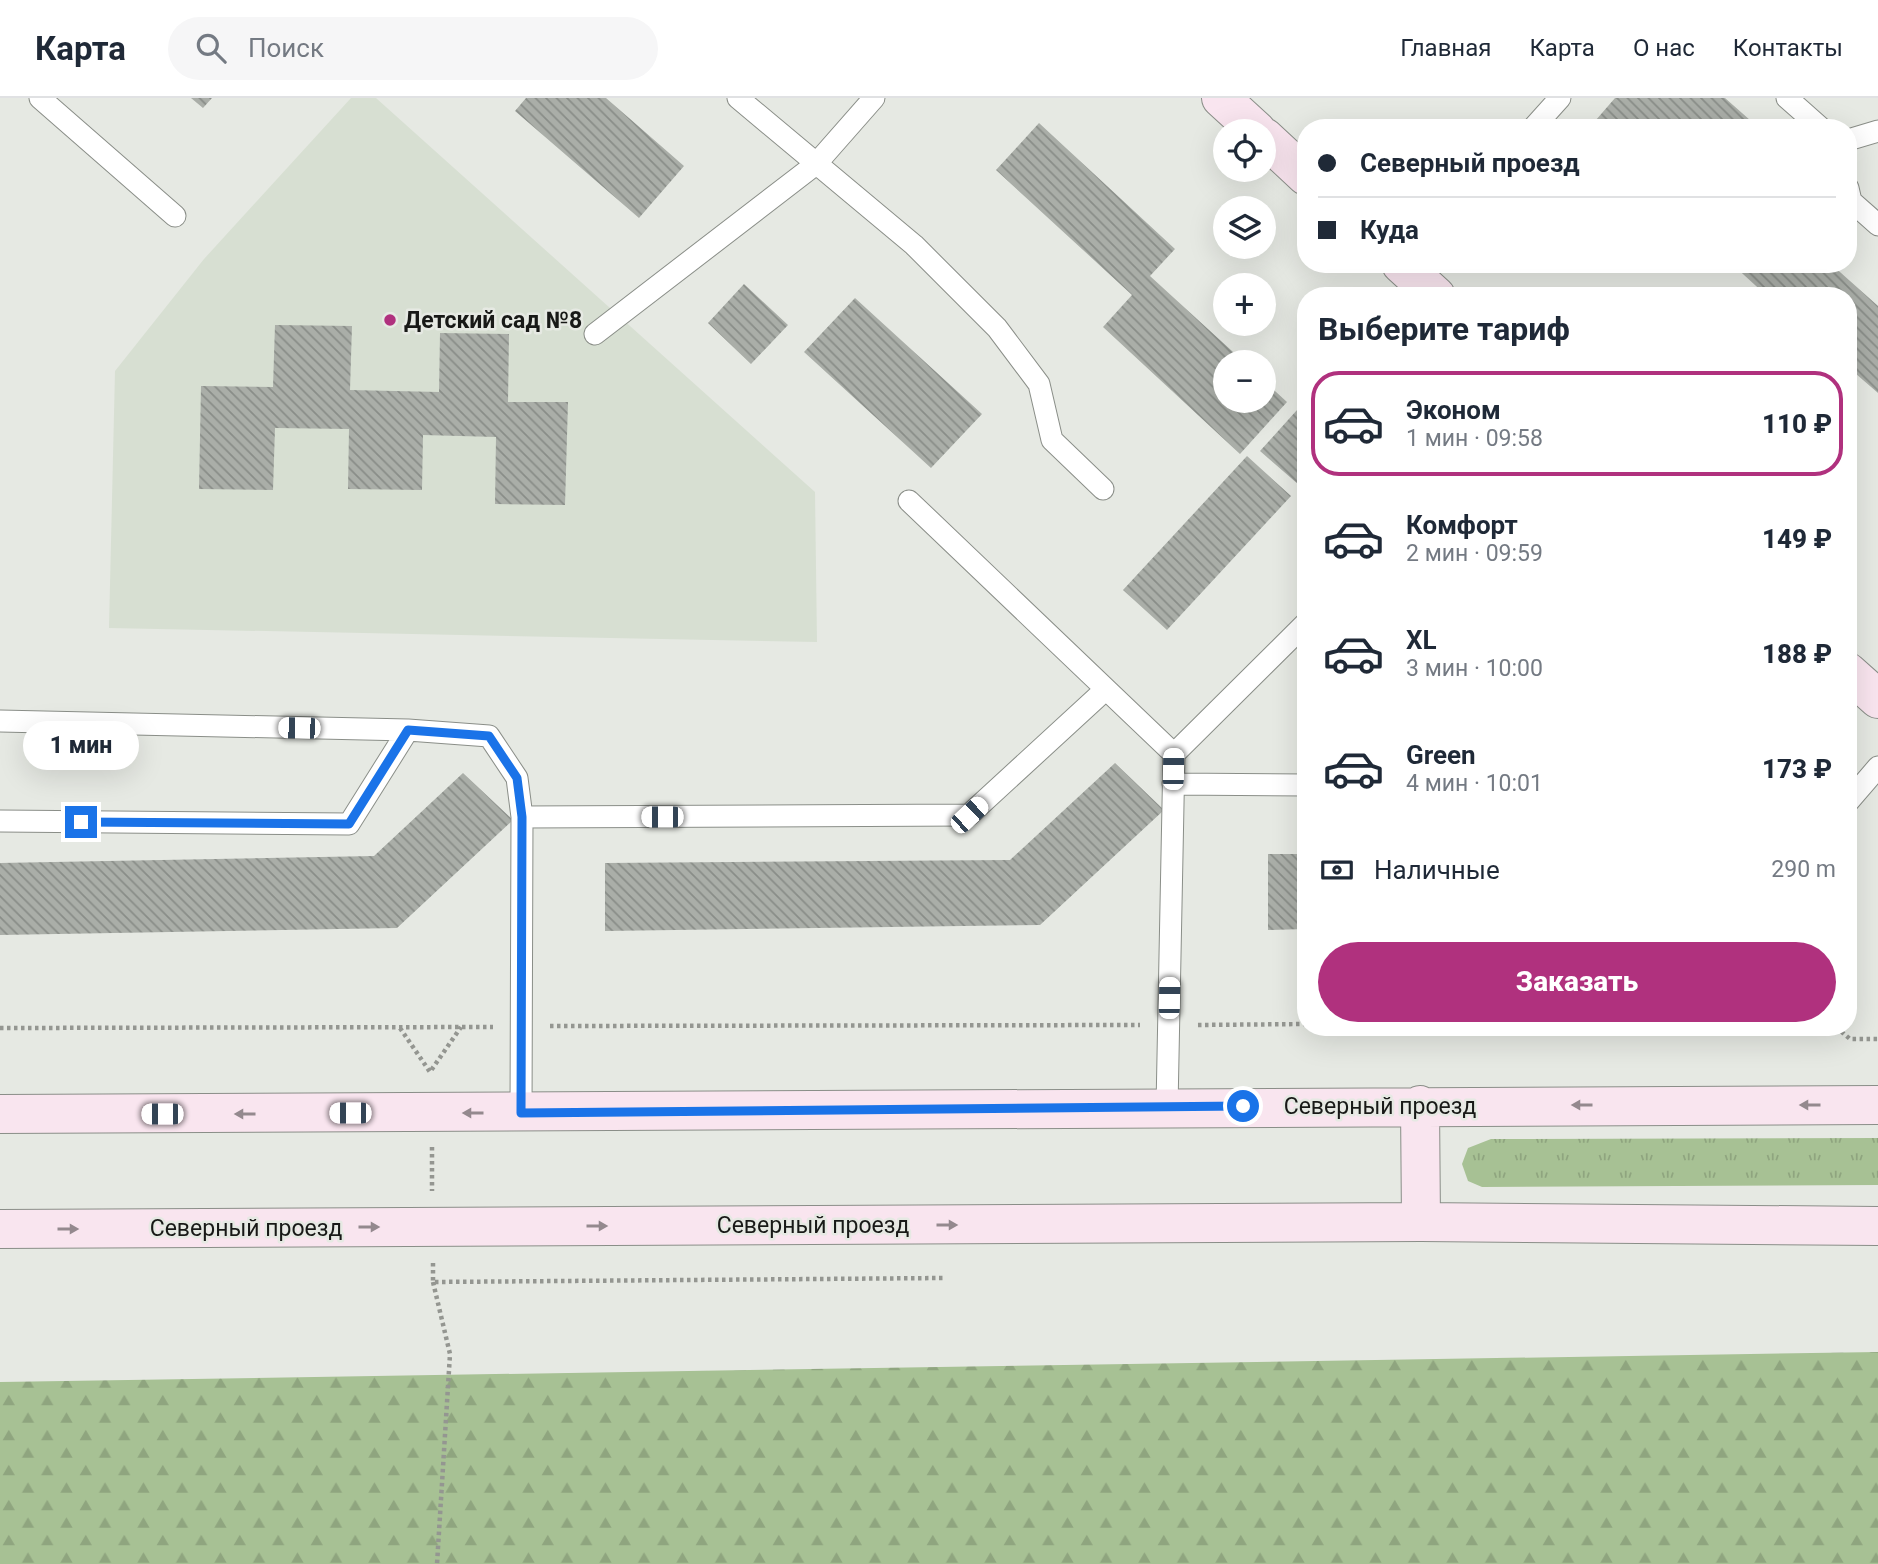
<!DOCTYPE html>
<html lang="ru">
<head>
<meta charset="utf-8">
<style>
	body { margin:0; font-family:Roboto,sans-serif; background:#f6f6f7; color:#1f2937; height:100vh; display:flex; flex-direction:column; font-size:26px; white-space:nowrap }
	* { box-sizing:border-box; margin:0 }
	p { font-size:23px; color:#747a83 }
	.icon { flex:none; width:38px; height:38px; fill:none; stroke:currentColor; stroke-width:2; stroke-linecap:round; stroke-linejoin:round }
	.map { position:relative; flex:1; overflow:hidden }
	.details { position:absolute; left:1297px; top:189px; width:560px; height:749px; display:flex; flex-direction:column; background:#fff; border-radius:28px; box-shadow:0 7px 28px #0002 }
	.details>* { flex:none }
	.top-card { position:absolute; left:1297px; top:21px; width:560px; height:154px; border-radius:28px; box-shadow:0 7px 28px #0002; display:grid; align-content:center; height:154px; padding:0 21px; background:#fff }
	.tools { position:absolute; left:1213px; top:21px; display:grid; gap:14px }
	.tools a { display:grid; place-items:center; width:63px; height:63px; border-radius:50%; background:#fff; box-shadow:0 7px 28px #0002; font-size:35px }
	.end { position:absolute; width:32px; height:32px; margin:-16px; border:9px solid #1a73e8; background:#fff; box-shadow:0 0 0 4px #fff }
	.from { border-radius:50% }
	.bubble { position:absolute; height:49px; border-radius:24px; background:#fff; box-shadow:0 7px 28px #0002; font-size:23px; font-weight:800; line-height:49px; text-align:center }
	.car { position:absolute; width:21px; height:42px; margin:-21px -10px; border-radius:9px; box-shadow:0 0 5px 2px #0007; background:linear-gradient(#fff 24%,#345 0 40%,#fff 0 76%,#345 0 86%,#fff 0) }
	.top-card b { display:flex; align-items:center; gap:24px; height:66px; font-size:26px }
	.top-card b+b { border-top:2px solid #e0e1e3 }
	.top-card i { width:18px; height:18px; background:#1f2937 }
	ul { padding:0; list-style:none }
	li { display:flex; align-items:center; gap:21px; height:105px; margin:0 14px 10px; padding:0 7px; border:4px solid transparent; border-radius:28px }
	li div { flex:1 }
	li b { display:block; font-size:26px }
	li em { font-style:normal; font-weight:800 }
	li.selected { border-color:#b0317e }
	li>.icon { width:63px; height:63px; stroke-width:1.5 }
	h2 { padding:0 21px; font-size:32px; line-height:84px }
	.pay { display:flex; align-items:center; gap:18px; height:77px; padding:0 21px; font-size:26px }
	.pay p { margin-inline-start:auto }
	.primary-button { display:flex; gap:14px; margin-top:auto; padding:14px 21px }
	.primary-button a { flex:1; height:80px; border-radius:42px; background:#b0317e; color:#fff; font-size:28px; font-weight:800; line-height:80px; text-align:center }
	header { display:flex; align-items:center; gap:42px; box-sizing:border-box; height:98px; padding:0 35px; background:#fff; border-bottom:2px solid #e0e1e3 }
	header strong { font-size:33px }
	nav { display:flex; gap:38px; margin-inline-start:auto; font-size:24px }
	.search { width:490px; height:63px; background:#f6f6f7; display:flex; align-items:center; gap:18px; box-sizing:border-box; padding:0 24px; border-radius:38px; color:#747a83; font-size:26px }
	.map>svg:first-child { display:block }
	.built { fill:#d7dfd2 }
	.grass { fill:url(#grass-tufts) }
	.forest { fill:url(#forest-firs) }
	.building { fill:url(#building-back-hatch) }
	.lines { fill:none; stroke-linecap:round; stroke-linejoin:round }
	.service-casing { stroke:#8a8e88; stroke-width:23 }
	.secondary-casing { stroke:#8a8e88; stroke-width:40 }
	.path { stroke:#949691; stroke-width:4.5; stroke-dasharray:3.5 3.5; stroke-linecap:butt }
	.service { stroke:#fff; stroke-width:21 }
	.secondary { stroke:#f9e5ef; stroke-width:38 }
	.oneway { fill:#94898e }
	.route { stroke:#1a73e8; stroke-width:9 }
	.poi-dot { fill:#b0317e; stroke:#e6e9e3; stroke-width:2.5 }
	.labels { text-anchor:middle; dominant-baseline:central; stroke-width:5; stroke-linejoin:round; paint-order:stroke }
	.poi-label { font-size:23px; font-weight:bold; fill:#181917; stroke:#e6e9e3; text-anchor:start }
	.street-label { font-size:23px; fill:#181917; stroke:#e6e9e3 }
</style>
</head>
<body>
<header>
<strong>Карта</strong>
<div class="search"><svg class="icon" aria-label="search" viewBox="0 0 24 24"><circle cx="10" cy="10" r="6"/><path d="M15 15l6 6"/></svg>Поиск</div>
<nav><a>Главная</a><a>Карта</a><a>О нас</a><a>Контакты</a></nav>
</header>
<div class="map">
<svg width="1878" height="1466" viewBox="0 0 1878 1466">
	<defs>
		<pattern id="grass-tufts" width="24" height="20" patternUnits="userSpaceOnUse" patternTransform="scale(1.75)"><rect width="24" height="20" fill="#a7c194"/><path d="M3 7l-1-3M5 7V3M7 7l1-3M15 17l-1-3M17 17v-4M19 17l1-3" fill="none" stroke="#8fa57f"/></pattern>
		<pattern id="forest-firs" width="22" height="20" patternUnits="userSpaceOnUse" patternTransform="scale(1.75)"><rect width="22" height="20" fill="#a7c194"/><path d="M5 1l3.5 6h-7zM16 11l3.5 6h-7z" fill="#8fa57f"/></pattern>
		<pattern id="building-back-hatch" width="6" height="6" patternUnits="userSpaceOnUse" patternTransform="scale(1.75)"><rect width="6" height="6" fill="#aaaea8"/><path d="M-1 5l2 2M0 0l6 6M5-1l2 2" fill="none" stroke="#898d88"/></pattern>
	</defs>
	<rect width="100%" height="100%" fill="#e6e9e3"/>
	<!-- built -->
	<path class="built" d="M 351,0 L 376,0 L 815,394 L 817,544 L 109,530 L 115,273 L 204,161 Z"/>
	<!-- grass -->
	<path class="grass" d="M 1878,1040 L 1878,1087 L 1482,1089 L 1468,1083 L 1462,1066 L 1468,1050 L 1491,1041 Z"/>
	<!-- forest -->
	<path class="forest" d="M 1878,1254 L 1878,1466 L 0,1466 L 0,1284 Z"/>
	<!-- building -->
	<path class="building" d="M 191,0 L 212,0 L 203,10 Z
		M 526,0 L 606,0 L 684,68 L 639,120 L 515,13 Z
		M 1615,0 L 1725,0 L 1759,30 L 1589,30 Z
		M 1039,25 L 1175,151 L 1150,178 L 1244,264 L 1225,264 L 1225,303 L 1264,303 L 1264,283 L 1287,304 L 1240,356 L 1103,229 L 1132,197 L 996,72 Z
		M 1732,166 L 1831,166 L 1878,208 L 1878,295 L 1848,269 L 1848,198 L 1767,198 Z
		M 744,186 L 788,227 L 751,266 L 708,225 Z
		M 855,200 L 982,316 L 931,370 L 804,254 Z
		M 275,227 L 352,228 L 350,292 L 439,294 L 440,235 L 509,236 L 508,304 L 568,304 L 565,407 L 495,406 L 496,339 L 423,337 L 422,392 L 348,391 L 349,331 L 275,330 L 273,392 L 199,391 L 201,288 L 273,289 Z
		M 1306,302 L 1306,393 L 1260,353 Z
		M 1247,358 L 1291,398 L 1167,532 L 1123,492 Z
		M 1115,665 L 1164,712 L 1040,827 L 605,833 L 605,765 L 1010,762 Z
		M 463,675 L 513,722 L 397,830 L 0,837 L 0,765 L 374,758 Z
		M 1268,756 L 1306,756 L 1306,831 L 1268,832 Z"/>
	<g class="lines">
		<defs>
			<path id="service" d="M 40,0 L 175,118
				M 738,0 L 914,147 L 997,230 L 1039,286 L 1052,342 L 1103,391
				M 1787,0 L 1821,30
				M 1533,30 L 1560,0
				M 1848,42 L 1878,33
				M 1848,90 L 1851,103 L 1878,127
				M 595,236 L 816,66 L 874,0
				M 909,403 L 1174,656 L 1306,525
				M 0,623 L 408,632 L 489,638 L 517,680 L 522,719 L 969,717 L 1105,592
				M 1173,686 L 1306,687
				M 1848,704 L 1878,669
				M 0,723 L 349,726 L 408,632
				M 1167,1009 L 1174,656
				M 521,1015 L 522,719"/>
			<path id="secondary" d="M 1221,0 L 1257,33
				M 1264,39 L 1306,78
				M 1401,166 L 1436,198
				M 1848,574 L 1878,601
				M 1420,1007 L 1421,1124
				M 0,1016 L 1878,1007
				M 0,1131 L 1421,1124 L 1878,1128"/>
		</defs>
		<!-- service casing -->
		<use href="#service" class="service-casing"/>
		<!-- secondary casing -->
		<use href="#secondary" class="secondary-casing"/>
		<!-- path -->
		<path class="path" d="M 1198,927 L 1306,926
			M 550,928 L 1140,927
			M 1836,929 L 1850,941 L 1878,941
			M 0,930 L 493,929
			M 400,930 L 430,974 L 461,929
			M 432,1049 L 432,1093
			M 433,1165 L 433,1184 L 943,1180
			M 433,1184 L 450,1256 L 437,1466"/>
		<!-- service -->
		<use href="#service" class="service"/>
		<!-- secondary -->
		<use href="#secondary" class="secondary"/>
	</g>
	<!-- one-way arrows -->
	<defs><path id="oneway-solid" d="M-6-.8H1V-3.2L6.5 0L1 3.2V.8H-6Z" transform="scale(1.75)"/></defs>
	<g class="oneway">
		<use href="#oneway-solid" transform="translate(1582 1007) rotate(180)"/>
		<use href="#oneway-solid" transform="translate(1810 1007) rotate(180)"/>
		<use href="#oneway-solid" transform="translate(473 1015) rotate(180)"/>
		<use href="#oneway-solid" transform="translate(245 1016) rotate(180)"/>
		<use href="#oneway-solid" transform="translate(947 1127)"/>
		<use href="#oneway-solid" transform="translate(597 1128)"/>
		<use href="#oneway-solid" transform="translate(369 1129)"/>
		<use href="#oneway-solid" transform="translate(68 1131)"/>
	</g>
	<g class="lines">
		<!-- route -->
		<path class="route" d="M 81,724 L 349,726 L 408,632 L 489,638 L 517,680 L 522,719 L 521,1015 L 1243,1008"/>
	</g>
	<!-- markers -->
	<circle class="poi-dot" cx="390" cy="222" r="7"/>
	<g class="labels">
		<!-- poi labels -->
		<g class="poi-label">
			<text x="404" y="222">Детский сад №8</text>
		</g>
		<!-- street labels -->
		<g class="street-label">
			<text x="1380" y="1008">Северный проезд</text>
			<text x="813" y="1127">Северный проезд</text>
			<text x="246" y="1130">Северный проезд</text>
		</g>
	</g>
</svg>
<div class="tools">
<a><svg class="icon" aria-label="locate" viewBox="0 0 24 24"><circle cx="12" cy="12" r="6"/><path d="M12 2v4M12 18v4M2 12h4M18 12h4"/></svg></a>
<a><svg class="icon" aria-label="layers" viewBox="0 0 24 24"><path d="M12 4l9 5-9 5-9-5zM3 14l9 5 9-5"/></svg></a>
<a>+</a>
<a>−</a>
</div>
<i class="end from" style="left:1243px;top:1008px"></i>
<i class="end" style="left:81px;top:724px"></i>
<div class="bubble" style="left:23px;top:623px;width:116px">1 мин</div>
<i class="car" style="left:299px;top:630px;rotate:271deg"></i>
<i class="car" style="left:1173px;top:671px;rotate:1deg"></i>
<i class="car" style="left:969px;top:717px;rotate:47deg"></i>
<i class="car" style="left:662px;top:719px;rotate:270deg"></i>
<i class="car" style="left:1169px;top:900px;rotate:1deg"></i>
<i class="car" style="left:350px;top:1015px;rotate:270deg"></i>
<i class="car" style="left:162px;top:1016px;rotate:270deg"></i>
<div class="top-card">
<b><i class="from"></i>Северный проезд</b>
<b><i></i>Куда</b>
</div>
<section class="details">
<h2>Выберите тариф</h2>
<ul>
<li class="selected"><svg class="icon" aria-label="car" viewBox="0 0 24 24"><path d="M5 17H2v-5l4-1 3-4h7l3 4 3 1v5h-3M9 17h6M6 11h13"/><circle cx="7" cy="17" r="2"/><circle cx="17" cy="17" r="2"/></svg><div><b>Эконом</b><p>1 мин · 09:58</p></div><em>110 ₽</em></li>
<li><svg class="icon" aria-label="car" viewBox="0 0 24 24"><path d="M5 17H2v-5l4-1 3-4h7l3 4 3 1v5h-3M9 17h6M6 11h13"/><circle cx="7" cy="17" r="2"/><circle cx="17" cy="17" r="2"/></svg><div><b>Комфорт</b><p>2 мин · 09:59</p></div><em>149 ₽</em></li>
<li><svg class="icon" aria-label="car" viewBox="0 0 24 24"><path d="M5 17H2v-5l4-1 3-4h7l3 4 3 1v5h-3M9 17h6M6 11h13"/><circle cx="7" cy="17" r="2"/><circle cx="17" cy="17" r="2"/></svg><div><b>XL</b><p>3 мин · 10:00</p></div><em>188 ₽</em></li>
<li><svg class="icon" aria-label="car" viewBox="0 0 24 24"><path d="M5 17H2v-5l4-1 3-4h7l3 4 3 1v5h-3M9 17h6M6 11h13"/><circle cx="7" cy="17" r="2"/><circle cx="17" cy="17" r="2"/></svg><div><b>Green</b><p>4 мин · 10:01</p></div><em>173 ₽</em></li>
</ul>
<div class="pay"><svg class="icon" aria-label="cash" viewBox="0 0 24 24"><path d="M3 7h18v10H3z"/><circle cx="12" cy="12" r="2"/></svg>Наличные<p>290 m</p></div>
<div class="primary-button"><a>Заказать</a></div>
</section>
</div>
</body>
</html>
